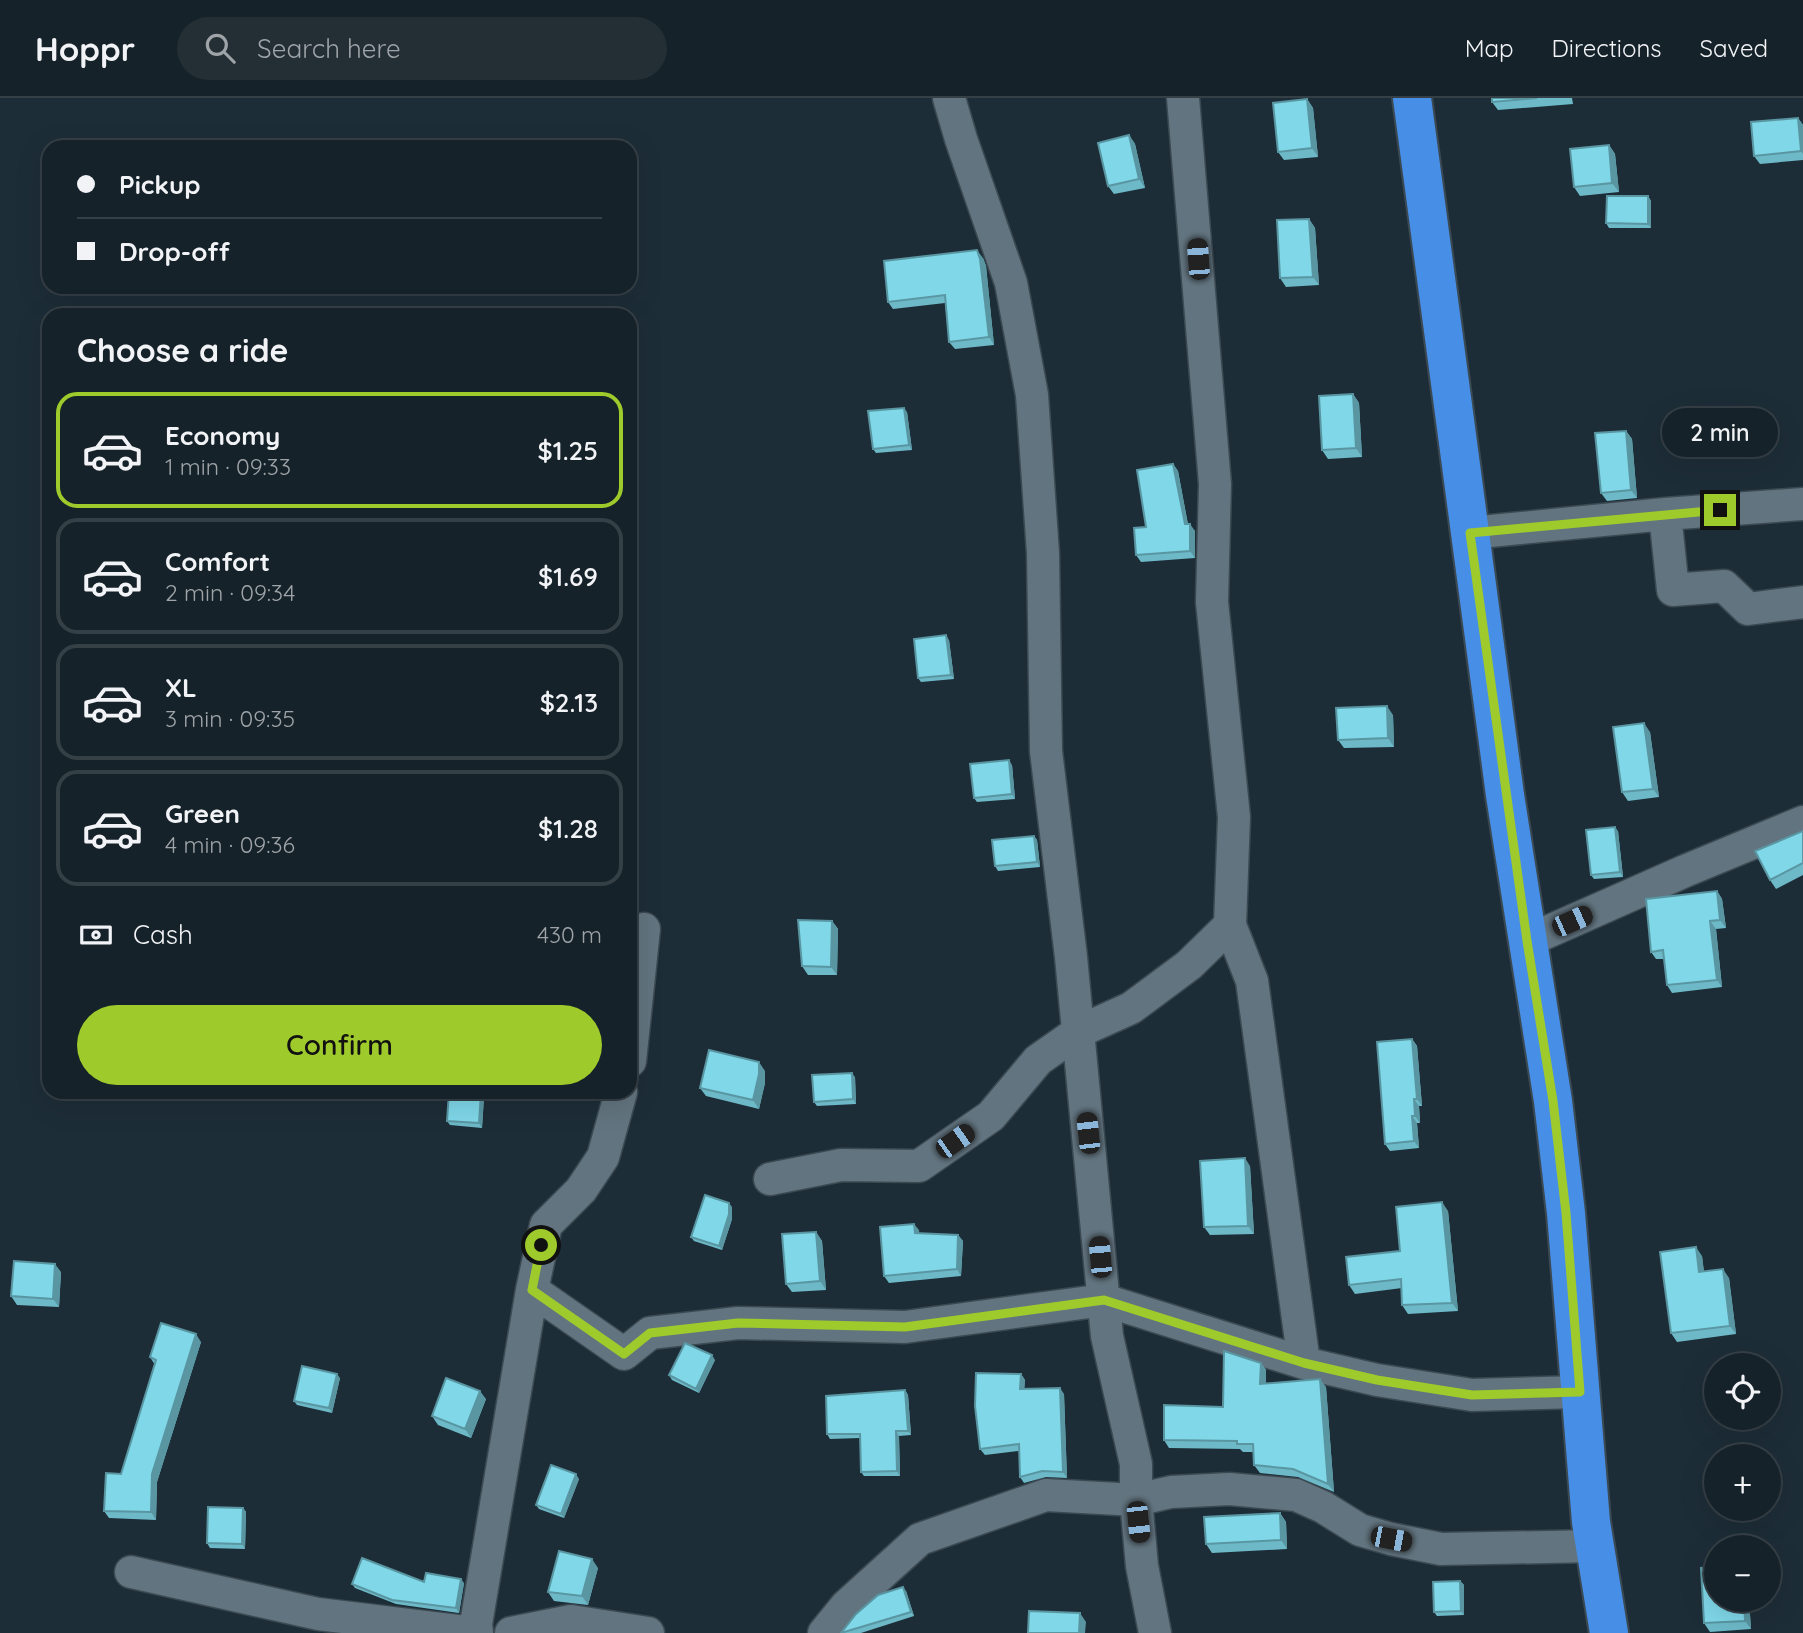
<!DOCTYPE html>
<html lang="en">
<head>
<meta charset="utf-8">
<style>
	body { margin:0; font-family:Quicksand,sans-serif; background:#232f35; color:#f1f3f6; height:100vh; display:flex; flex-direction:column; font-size:26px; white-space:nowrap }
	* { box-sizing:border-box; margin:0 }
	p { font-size:23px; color:#9ea4a8 }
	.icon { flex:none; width:38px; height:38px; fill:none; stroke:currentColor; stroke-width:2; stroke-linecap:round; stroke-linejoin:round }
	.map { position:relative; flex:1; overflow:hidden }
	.side { position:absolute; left:42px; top:210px; width:595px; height:791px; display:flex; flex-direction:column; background:#162229; border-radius:21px; box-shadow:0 7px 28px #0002,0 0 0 2px #353f46 }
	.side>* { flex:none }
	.top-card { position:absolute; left:42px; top:42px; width:595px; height:154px; border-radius:21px; box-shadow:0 7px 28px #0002,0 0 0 2px #353f46; display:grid; align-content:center; height:154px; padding:0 35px; background:#162229 }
	.fabs { position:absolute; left:1704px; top:1255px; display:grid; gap:14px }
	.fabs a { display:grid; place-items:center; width:77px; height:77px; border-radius:50%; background:#162229; box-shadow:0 7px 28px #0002,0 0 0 2px #353f46; font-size:35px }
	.end { position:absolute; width:32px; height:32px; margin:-16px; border:9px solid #9fca2c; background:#111; box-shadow:0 0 0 4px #111 }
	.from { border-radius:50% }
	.bubble { position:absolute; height:49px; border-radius:24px; background:#162229; box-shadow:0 7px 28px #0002,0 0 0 2px #353f46; font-size:23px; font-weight:600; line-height:49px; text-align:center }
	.car { position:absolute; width:21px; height:42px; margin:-21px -10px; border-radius:9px; box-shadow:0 0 5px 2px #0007; background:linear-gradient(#222 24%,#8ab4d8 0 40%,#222 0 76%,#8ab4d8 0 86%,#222 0) }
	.top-card b { display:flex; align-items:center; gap:24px; height:66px; font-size:26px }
	.top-card b+b { border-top:2px solid #353f46 }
	.top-card i { width:18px; height:18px; background:#f1f3f6 }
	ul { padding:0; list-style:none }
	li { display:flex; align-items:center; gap:21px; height:116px; margin:0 14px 10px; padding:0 21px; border:4px solid #353f46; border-radius:21px }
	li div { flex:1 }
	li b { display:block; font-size:26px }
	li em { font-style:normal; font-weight:600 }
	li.current { border-color:#9fca2c }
	li>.icon { width:63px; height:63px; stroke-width:1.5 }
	h2 { padding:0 35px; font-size:32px; line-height:84px }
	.pay { display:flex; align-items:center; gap:18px; height:77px; padding:0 35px; font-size:26px }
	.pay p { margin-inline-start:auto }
	.cta { display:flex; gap:14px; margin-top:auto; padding:14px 35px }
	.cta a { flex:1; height:80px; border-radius:42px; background:#9fca2c; color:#111; font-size:28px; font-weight:600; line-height:80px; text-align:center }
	header { display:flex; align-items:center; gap:42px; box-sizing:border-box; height:98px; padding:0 35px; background:#162229; border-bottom:2px solid #353f46 }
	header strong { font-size:33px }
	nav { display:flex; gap:38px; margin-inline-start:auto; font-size:24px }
	.search { width:490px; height:63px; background:#232f35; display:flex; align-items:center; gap:18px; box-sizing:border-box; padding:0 24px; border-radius:38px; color:#9ea4a8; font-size:26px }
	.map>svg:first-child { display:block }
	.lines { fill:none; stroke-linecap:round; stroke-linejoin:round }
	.street-casing { stroke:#3b4952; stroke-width:35 }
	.highway-casing { stroke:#3b4952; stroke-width:42 }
	.street { stroke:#62747f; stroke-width:32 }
	.highway { stroke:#478ee6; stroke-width:38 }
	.wall { fill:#6db9c8 }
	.shaded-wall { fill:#5996a2 }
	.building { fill:#7fd7e8; stroke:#5996a2; stroke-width:2 }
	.route { stroke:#9fca2c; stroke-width:9 }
</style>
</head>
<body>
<header>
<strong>Hoppr</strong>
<div class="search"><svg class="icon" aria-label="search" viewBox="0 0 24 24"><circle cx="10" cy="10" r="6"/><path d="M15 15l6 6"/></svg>Search here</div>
<nav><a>Map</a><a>Directions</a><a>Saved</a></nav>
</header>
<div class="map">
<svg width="1803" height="1535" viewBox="0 0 1803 1535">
	<rect width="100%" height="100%" fill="#1d2d37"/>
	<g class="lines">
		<defs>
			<path id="street" d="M 949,0 L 961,41 L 1011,185 L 1032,297 L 1043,455 L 1046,653 L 1071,859 L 1107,1238 L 1136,1366 L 1136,1402 L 1142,1468 L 1155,1535
				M 1665,416 L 1673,492 L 1724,488 L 1748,511 L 1803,504
				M 1470,435 L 1665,416 L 1803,406
				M 1230,827 L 1252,883 L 1304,1265
				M 1527,843 L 1685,773 L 1803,724
				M 630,963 L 644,831
				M 770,1081 L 841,1067 L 919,1068 L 991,1018 L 1038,962 L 1078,934 L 1131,910 L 1189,867 L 1230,827 L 1234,719 L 1212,504 L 1215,386 L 1183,0
				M 532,1192 L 624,1256 L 650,1235 L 738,1225 L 905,1229 L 1104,1202 L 1304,1265 L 1377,1282 L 1472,1297 L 1580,1294
				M 131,1474 L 318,1516 L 474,1535
				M 477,1535 L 476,1526 L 532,1192 L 546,1127 L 581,1092 L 603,1059 L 621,994
				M 511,1535 L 571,1523 L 648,1535
				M 824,1535 L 846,1508 L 920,1441 L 1046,1397 L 1136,1402 L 1171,1394 L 1229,1391 L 1296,1397 L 1323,1409 L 1360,1432 L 1391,1441 L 1441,1451 L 1595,1448"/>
			<path id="highway" d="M 1412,0 L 1505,697 L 1553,1003 L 1566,1115 L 1591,1424 L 1609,1535"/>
		</defs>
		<!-- street casing -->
		<use href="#street" class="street-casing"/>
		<!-- highway casing -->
		<use href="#highway" class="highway-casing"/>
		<!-- street -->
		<use href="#street" class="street"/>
		<!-- highway -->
		<use href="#highway" class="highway"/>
	</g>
	<!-- wall -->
	<path class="wall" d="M 1492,0 L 1572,0 L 1573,6 L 1498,12 L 1492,4 Z
		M 1307,1 L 1313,10 L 1318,59 L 1284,62 L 1278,54 Z
		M 1798,20 L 1803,27 L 1803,62 L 1760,66 L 1754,58 Z
		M 1129,37 L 1135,46 L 1145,90 L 1114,96 L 1108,88 Z
		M 1609,47 L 1615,56 L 1619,94 L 1580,98 L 1574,89 Z
		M 1648,98 L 1651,103 L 1651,130 L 1609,130 L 1606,125 Z
		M 1309,121 L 1315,130 L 1319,187 L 1286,189 L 1280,180 Z
		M 983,160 L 986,168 L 994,247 L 955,251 L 949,244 L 945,205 L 893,211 L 888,204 Z
		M 1353,296 L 1359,305 L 1362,359 L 1328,361 L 1322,352 Z
		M 907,314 L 912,352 L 876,355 L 873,351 Z
		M 1626,333 L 1632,341 L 1637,400 L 1607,403 L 1601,395 Z
		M 1173,366 L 1178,373 L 1188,426 L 1195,433 L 1195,460 L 1141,464 L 1136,457 L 1146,429 Z
		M 949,542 L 954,581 L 921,584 L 918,580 Z
		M 1393,617 L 1394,649 L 1344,650 L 1338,642 Z
		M 1650,634 L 1659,699 L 1628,703 L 1622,694 Z
		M 1012,667 L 1015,701 L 977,704 L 974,700 Z
		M 1618,733 L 1623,779 L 1594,781 L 1591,777 Z
		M 1803,733 L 1803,777 L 1776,791 L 1770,782 Z
		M 1034,738 L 1037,742 L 1040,769 L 998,773 L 995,768 Z
		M 1717,793 L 1722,801 L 1726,830 L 1716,831 L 1722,889 L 1672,895 L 1667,887 L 1664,861 L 1656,861 L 1651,854 Z
		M 832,823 L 838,831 L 837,877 L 808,877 L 802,868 Z
		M 1412,941 L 1417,948 L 1422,1008 L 1419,1008 L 1420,1025 L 1417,1025 L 1419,1050 L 1390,1053 L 1385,1046 Z
		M 765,973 L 765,985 L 759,1011 L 706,998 L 700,990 Z
		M 855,979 L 856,1006 L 817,1008 L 814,1004 Z
		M 574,994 L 602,994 L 600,1000 Z
		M 484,999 L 482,1030 L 450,1027 L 447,1023 Z
		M 1250,1068 L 1254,1136 L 1210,1137 L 1204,1129 Z
		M 732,1109 L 732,1121 L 722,1152 L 694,1143 L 691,1139 Z
		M 1448,1113 L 1458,1213 L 1408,1216 L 1402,1207 L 1402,1190 L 1355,1196 L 1349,1187 L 1400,1153 Z
		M 919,1132 L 919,1135 L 958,1137 L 963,1143 L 961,1178 L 889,1185 L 884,1178 Z
		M 816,1134 L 822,1143 L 826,1192 L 792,1194 L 786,1186 Z
		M 1702,1158 L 1704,1174 L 1729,1180 L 1736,1236 L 1677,1244 L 1671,1235 Z
		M 61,1174 L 59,1209 L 17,1207 L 11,1198 Z
		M 201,1244 L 157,1384 L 156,1422 L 109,1420 L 104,1413 L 121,1376 L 155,1267 L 150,1259 Z
		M 715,1262 L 699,1295 L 672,1282 L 669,1277 Z
		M 1261,1265 L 1266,1272 L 1266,1285 L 1326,1289 L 1334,1394 L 1298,1379 L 1260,1375 L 1254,1367 L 1253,1354 L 1243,1354 L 1240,1351 L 1169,1350 L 1164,1342 L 1223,1309 Z
		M 1021,1276 L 1025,1282 L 1024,1291 L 1064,1296 L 1067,1380 L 1046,1379 L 1024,1385 L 1020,1379 L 1019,1353 L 985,1357 L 980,1351 Z
		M 340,1280 L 332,1315 L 297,1307 L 294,1303 Z
		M 905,1292 L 908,1297 L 911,1337 L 899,1338 L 900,1378 L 864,1378 L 861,1374 L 860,1340 L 830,1341 L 827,1336 Z
		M 486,1301 L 471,1340 L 438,1327 L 432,1318 Z
		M 579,1381 L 564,1420 L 539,1411 L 536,1407 Z
		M 243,1410 L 246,1414 L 245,1451 L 210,1450 L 207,1445 Z
		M 1280,1415 L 1286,1424 L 1287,1451 L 1212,1455 L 1206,1446 Z
		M 598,1470 L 588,1507 L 554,1503 L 548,1494 Z
		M 1460,1483 L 1464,1487 L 1464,1517 L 1437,1518 L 1434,1514 Z
		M 424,1484 L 464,1485 L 459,1515 L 396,1506 L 355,1490 L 352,1486 Z
		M 906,1493 L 914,1518 L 861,1535 L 841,1535 Z
		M 1749,1502 L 1751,1531 L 1710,1534 L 1704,1525 Z"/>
	<!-- shaded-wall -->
	<path class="shaded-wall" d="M 1307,1 L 1313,10 L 1318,59 L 1312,50 Z
		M 1798,20 L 1803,27 L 1803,56 L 1801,53 Z
		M 1129,37 L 1135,46 L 1145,90 L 1139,81 Z
		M 1609,47 L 1615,56 L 1619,94 L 1612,85 Z
		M 1648,98 L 1651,103 L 1651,130 L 1648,126 Z
		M 1309,121 L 1315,130 L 1319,187 L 1313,179 Z
		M 977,152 L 983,160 L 986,168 L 994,247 L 989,239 Z
		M 1353,296 L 1359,305 L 1362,359 L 1356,350 Z
		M 904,310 L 907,314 L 912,352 L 909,347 Z
		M 1626,333 L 1632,341 L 1637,400 L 1631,392 Z
		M 1173,366 L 1178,373 L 1189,433 L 1185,426 Z
		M 1190,426 L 1195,433 L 1195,460 L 1190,453 Z
		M 946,537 L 949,542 L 954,581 L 951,577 Z
		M 1387,608 L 1393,617 L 1394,649 L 1388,640 Z
		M 1644,625 L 1650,634 L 1659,699 L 1653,691 Z
		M 1009,662 L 1012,667 L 1015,701 L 1012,696 Z
		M 1615,729 L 1618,733 L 1623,779 L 1620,774 Z
		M 1034,738 L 1037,742 L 1040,769 L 1037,764 Z
		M 1717,793 L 1722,801 L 1726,830 L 1720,822 Z
		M 832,823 L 838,831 L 837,877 L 831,869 Z
		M 1710,823 L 1716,831 L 1722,889 L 1717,882 Z
		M 1412,941 L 1417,948 L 1422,1008 L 1417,1001 Z
		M 759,964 L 765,973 L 765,985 L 759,1011 L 753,1002 Z
		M 852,975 L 855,979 L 856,1006 L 853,1001 Z
		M 598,994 L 602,994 L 600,1000 L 597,996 Z
		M 481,995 L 484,999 L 482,1030 L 479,1025 Z
		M 1414,1001 L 1419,1008 L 1420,1025 L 1415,1018 Z
		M 1412,1018 L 1417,1025 L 1419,1050 L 1414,1043 Z
		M 1245,1060 L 1250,1068 L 1254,1136 L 1248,1128 Z
		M 1442,1104 L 1448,1113 L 1458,1213 L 1452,1205 Z
		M 729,1105 L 732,1109 L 732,1121 L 722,1152 L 719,1148 Z
		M 914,1126 L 919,1132 L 920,1142 L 915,1135 Z
		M 816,1134 L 822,1143 L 826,1192 L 820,1183 Z
		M 958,1137 L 963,1143 L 961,1178 L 957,1171 Z
		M 1696,1149 L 1702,1158 L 1705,1183 L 1699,1174 Z
		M 55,1166 L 61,1174 L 59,1209 L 53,1201 Z
		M 1723,1171 L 1729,1180 L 1736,1236 L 1730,1228 Z
		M 196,1236 L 201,1244 L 157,1384 L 156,1422 L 151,1414 L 152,1376 Z
		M 712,1257 L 715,1262 L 699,1295 L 696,1291 Z
		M 1261,1265 L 1266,1272 L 1266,1294 L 1260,1286 Z
		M 337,1276 L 340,1280 L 332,1315 L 329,1310 Z
		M 1021,1276 L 1025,1282 L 1024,1297 L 1020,1291 Z
		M 1320,1281 L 1326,1289 L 1334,1394 L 1328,1386 Z
		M 1060,1290 L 1064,1296 L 1067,1380 L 1063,1374 Z
		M 905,1292 L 908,1297 L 911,1337 L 908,1333 Z
		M 480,1293 L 486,1301 L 471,1340 L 465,1331 Z
		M 896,1333 L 899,1338 L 900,1378 L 897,1373 Z
		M 576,1376 L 579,1381 L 564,1420 L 561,1416 Z
		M 243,1410 L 246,1414 L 245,1451 L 242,1446 Z
		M 1280,1415 L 1286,1424 L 1287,1451 L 1281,1442 Z
		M 592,1461 L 598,1470 L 588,1507 L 582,1498 Z
		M 461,1481 L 464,1485 L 459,1515 L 456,1510 Z
		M 1460,1483 L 1464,1487 L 1464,1517 L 1461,1513 Z
		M 903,1489 L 906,1493 L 914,1518 L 911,1514 Z
		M 1744,1502 L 1749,1502 L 1751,1531 L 1745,1523 Z
		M 1080,1515 L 1086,1524 L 1085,1535 L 1079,1535 Z"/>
	<!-- building -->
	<path class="building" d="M 1492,0 L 1537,0 L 1492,4 Z
		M 1307,1 L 1312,50 L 1278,54 L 1273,5 Z
		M 1798,20 L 1801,53 L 1754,58 L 1751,24 Z
		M 1129,37 L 1139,81 L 1108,88 L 1098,45 Z
		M 1609,47 L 1612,85 L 1574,89 L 1570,51 Z
		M 1607,98 L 1648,98 L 1648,126 L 1606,125 Z
		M 1309,121 L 1313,179 L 1280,180 L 1277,122 Z
		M 977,152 L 980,161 L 989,239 L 949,244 L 945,197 L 888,204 L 884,163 Z
		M 1353,296 L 1356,350 L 1322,352 L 1319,298 Z
		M 904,310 L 909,347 L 873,351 L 868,313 Z
		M 1626,333 L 1631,392 L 1601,395 L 1595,335 Z
		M 1173,366 L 1185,426 L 1190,426 L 1190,453 L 1136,457 L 1134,430 L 1146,429 L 1137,372 Z
		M 946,537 L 951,577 L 918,580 L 914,541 Z
		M 1387,608 L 1388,640 L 1338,642 L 1336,610 Z
		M 1644,625 L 1653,691 L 1622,694 L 1613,629 Z
		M 1009,662 L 1012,696 L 974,700 L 970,666 Z
		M 1615,729 L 1620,774 L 1591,777 L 1586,732 Z
		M 1803,733 L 1803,765 L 1770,782 L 1755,753 Z
		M 1034,738 L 1037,764 L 995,768 L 992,742 Z
		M 1717,793 L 1720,822 L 1710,823 L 1717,882 L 1667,887 L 1663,852 L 1651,854 L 1646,801 Z
		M 798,822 L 832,823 L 831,869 L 802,868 Z
		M 1412,941 L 1417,1001 L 1414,1001 L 1415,1018 L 1412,1018 L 1414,1043 L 1385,1046 L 1377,944 Z
		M 709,952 L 759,964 L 759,976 L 753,1002 L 700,990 Z
		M 852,975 L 853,1001 L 814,1004 L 812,977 Z
		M 449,994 L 481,995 L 479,1025 L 447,1023 Z
		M 1245,1060 L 1248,1128 L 1204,1129 L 1200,1063 Z
		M 705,1097 L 729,1105 L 729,1116 L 719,1148 L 691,1139 Z
		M 1442,1104 L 1452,1205 L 1402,1207 L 1401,1181 L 1349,1187 L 1346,1159 L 1400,1153 L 1396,1109 Z
		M 914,1126 L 915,1135 L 958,1137 L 957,1171 L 884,1178 L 880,1129 Z
		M 816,1134 L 820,1183 L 786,1186 L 782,1136 Z
		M 1696,1149 L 1699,1174 L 1723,1171 L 1730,1228 L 1671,1235 L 1660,1154 Z
		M 14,1163 L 55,1166 L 53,1201 L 11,1198 Z
		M 161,1225 L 196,1236 L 152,1376 L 151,1414 L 104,1413 L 106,1375 L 121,1376 L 156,1262 L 150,1259 Z
		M 685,1245 L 712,1257 L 696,1291 L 669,1277 Z
		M 1224,1253 L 1261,1265 L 1260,1286 L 1320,1281 L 1328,1386 L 1293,1371 L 1254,1367 L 1253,1346 L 1237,1346 L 1237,1343 L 1164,1342 L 1164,1307 L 1223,1309 Z
		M 302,1268 L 337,1276 L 329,1310 L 294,1303 Z
		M 976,1275 L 1021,1276 L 1020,1291 L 1060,1290 L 1063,1374 L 1042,1373 L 1020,1379 L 1019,1346 L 980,1351 L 975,1308 Z
		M 446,1280 L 480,1293 L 465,1331 L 432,1318 Z
		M 905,1292 L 908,1333 L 896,1333 L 897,1373 L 861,1374 L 860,1336 L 827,1336 L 826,1298 Z
		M 551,1367 L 576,1376 L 561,1416 L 536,1407 Z
		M 208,1409 L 243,1410 L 242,1446 L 207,1445 Z
		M 1280,1415 L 1281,1442 L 1206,1446 L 1204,1419 Z
		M 559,1453 L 592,1461 L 582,1498 L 548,1494 Z
		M 362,1460 L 424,1484 L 426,1475 L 461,1481 L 456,1510 L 392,1502 L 352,1486 Z
		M 1717,1469 L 1717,1502 L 1744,1502 L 1745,1523 L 1704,1525 L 1701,1470 Z
		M 1460,1483 L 1461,1513 L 1434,1514 L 1433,1484 Z
		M 903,1489 L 911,1514 L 841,1535 L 856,1516 L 878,1497 Z
		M 1029,1513 L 1080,1515 L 1079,1535 L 1028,1535 Z"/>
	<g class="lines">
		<!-- route -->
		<path class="route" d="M 541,1147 L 532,1192 L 624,1256 L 650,1235 L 738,1225 L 905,1229 L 1104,1202 L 1304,1265 L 1377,1282 L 1472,1297 L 1580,1294 L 1566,1115 L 1553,1003 L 1527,843 L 1470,435 L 1720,412"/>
	</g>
</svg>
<div class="fabs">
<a><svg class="icon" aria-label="locate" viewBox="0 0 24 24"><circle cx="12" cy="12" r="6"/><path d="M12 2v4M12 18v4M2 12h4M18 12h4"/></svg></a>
<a>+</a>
<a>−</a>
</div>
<i class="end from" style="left:541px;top:1147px"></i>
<i class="end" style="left:1720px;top:412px"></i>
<div class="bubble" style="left:1662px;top:310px;width:116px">2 min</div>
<i class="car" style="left:1198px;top:161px;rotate:356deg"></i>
<i class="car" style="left:1572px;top:823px;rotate:66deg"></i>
<i class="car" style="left:1088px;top:1035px;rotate:354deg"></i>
<i class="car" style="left:955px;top:1043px;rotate:55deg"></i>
<i class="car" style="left:1100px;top:1159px;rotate:355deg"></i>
<i class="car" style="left:1138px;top:1424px;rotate:174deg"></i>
<i class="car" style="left:1391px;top:1441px;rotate:101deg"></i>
<div class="top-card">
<b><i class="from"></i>Pickup</b>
<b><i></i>Drop-off</b>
</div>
<section class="side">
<h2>Choose a ride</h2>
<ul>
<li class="current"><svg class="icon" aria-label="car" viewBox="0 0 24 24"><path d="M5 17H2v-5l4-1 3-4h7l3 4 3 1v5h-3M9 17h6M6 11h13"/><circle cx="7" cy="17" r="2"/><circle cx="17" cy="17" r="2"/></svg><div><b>Economy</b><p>1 min · 09:33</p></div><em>$1.25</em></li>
<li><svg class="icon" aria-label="car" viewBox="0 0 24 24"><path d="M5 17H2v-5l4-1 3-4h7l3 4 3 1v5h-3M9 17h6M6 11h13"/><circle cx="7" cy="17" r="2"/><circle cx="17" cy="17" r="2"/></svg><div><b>Comfort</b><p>2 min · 09:34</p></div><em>$1.69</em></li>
<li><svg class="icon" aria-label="car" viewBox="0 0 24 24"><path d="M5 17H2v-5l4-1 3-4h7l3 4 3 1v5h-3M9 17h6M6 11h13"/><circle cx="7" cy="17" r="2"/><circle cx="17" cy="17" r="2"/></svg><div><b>XL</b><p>3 min · 09:35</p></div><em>$2.13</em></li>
<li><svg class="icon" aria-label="car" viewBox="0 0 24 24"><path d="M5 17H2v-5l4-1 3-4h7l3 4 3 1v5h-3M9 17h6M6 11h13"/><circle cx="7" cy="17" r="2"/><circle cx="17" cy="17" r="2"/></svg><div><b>Green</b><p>4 min · 09:36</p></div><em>$1.28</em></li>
</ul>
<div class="pay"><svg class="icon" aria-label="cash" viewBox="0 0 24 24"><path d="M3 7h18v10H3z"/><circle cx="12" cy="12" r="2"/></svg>Cash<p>430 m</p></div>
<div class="cta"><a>Confirm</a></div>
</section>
</div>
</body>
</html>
